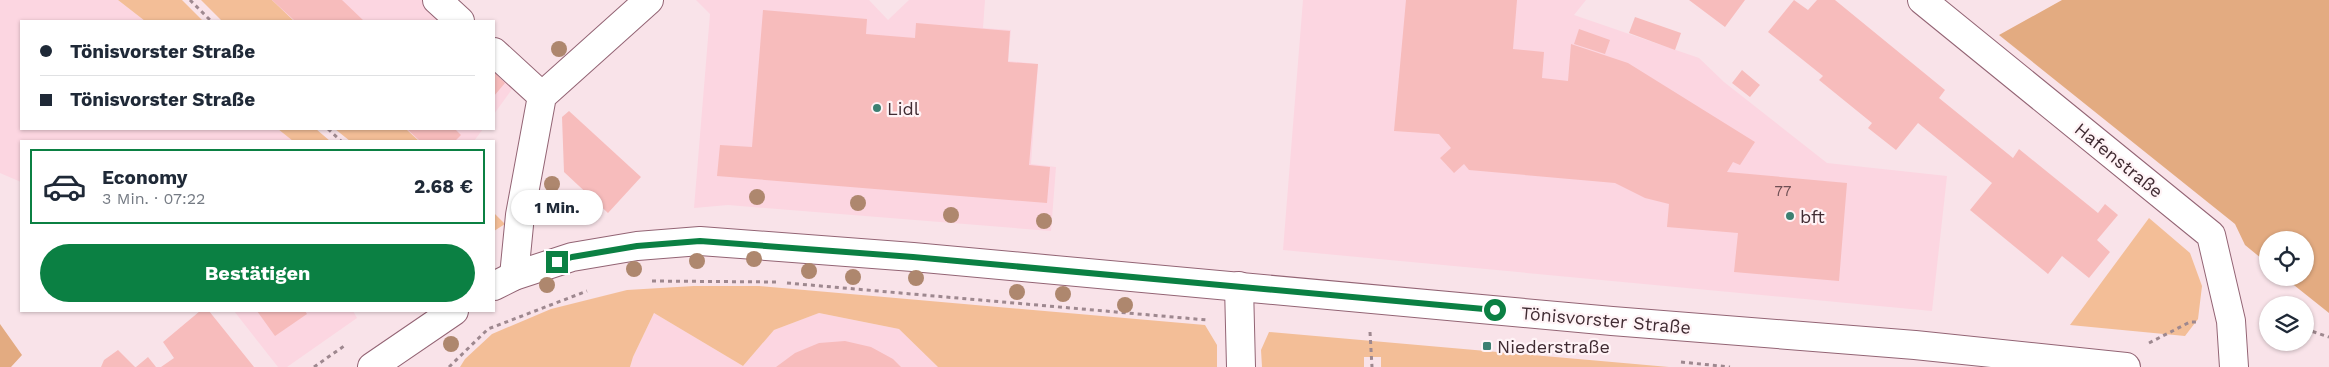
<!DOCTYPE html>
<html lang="de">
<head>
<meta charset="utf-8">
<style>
	body { margin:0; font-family:"Work Sans",sans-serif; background:#f2f2f3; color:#1f2937; height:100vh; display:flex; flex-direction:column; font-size:19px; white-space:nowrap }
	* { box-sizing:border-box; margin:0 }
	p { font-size:16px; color:#747a83 }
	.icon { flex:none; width:28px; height:28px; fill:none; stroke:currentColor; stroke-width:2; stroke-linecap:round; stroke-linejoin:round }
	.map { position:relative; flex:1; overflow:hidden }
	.side { position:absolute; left:20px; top:140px; width:475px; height:172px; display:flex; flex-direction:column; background:#fff; border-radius:0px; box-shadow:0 1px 4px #0004 }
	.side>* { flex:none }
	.top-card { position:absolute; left:20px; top:20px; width:475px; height:110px; border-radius:0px; box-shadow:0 1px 4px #0004; display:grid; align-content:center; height:110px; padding:0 20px; background:#fff }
	.controls { position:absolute; left:2259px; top:231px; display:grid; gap:10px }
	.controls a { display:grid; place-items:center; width:55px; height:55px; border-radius:50%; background:#fff; box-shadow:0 1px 4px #0004; font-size:25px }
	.end { position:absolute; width:22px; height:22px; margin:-11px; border:6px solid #0b8043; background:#fff; box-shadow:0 0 0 2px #fff }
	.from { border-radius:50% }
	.bubble { position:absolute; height:35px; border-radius:18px; background:#fff; box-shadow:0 1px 4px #0004; font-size:16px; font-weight:700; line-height:35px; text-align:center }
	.top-card b { display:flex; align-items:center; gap:18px; height:48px; font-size:19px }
	.top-card b+b { border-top:1px solid #e0e1e3 }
	.top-card i { width:12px; height:12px; background:#1f2937 }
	ul { padding:9px 0 0; list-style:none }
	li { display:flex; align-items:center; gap:15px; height:75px; margin:0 10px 8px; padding:0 10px; border:2px solid transparent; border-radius:0px }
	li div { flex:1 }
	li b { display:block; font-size:19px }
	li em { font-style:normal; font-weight:700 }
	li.active { border-color:#0b8043 }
	li>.icon { width:45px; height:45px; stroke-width:1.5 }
	.button { display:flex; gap:10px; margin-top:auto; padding:10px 20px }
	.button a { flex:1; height:58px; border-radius:30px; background:#0b8043; color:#fff; font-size:20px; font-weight:700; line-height:58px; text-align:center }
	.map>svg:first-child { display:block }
	.built { fill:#fcd6e1 }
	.green { fill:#f3be97 }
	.forest { fill:#e3ab81 }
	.building { fill:#f7bcbc }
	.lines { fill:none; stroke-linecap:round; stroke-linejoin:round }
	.minor-casing { stroke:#936474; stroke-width:30 }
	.major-casing { stroke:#936474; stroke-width:30 }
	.path { stroke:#9e888f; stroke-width:3; stroke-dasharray:4 4; stroke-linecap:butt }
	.minor { stroke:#fff; stroke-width:28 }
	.major { stroke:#fff; stroke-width:28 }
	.tree { fill:#ae876e }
	.route { stroke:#0b8043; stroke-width:6 }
	.poi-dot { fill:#3d8072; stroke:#fff3f6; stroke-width:2 }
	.labels { text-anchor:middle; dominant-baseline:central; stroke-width:4.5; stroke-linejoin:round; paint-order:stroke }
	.number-label { font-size:15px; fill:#6e4f54 }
	.poi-label { font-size:18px; fill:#402b32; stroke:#fff3f6; text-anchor:start }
	.street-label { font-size:18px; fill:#402b32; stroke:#fff3f6 }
</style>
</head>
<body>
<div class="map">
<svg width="2329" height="367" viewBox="0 0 2329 367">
	<rect width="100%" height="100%" fill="#f9e3e9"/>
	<!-- built -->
	<path class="built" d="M 0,0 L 118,0 L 145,21 L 21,21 L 21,129 L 278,129 L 293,141 L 21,141 L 21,182 L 0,173 Z
		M 272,0 L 422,0 L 445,21 L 294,21 Z
		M 696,0 L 869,0 L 888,20 L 909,0 L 985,0 L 983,28 L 1011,30 L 1008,61 L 1038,64 L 1031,164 L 1056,167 L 1051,231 L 728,205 L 694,208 L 710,14 Z
		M 1303,0 L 1586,0 L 1574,15 L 1699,58 L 1724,82 L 1827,163 L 1947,176 L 1932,311 L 1283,250 Z
		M 494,65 L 515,85 L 494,114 Z
		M 406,129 L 483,129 L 474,141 L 419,141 Z
		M 234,311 L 353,311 L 357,318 L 287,367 L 278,367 Z
		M 654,313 L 743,366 L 774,330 L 819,313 L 899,329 L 938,367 L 630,367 L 633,357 Z"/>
	<!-- green -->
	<path class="green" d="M 118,0 L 182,0 L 203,21 L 145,21 Z
		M 201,0 L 272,0 L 294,21 L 222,21 Z
		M 278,129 L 316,129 L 330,141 L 293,141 Z
		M 335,129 L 406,129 L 419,141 L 350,141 Z
		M 494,213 L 505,224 L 494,231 Z
		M 2149,218 L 2190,253 L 2202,286 L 2198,319 L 2185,336 L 2070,325 Z
		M 694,286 L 759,286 L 1205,325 L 1217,345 L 1217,367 L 938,367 L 899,329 L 819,313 L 774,330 L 743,366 L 654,313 L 633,357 L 630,367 L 460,367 L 465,359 L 492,334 L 551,309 L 627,290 Z
		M 1269,332 L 1669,367 L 1381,367 L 1381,357 L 1364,357 L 1364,367 L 1262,367 L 1261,350 Z"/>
	<!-- forest -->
	<path class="forest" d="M 2062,0 L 2329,0 L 2329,313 L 2285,278 L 2305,278 L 2305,240 L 2268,240 L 2267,263 L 2245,245 L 2235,224 L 1999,35 Z
		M 0,324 L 22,355 L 11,367 L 0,367 Z"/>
	<!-- building -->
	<path class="building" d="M 272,0 L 342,0 L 364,21 L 295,21 Z
		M 1406,0 L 1517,0 L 1513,49 L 1544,52 L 1542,78 L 1568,81 L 1571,44 L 1628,63 L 1755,142 L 1740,165 L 1733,162 L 1727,172 L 1847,183 L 1839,281 L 1734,272 L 1738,233 L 1667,227 L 1669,204 L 1645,198 L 1615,183 L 1469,170 L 1464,164 L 1454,173 L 1440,158 L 1451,148 L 1439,134 L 1394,131 Z
		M 1689,0 L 1745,0 L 1725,27 Z
		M 1794,0 L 1808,10 L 1817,0 L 1835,0 L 1945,90 L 1939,98 L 2013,158 L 2019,149 L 2098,213 L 2105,204 L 2118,215 L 2097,240 L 2110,252 L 2089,278 L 2062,256 L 2048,274 L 1970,210 L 1992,183 L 1918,123 L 1896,150 L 1868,128 L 1872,123 L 1819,80 L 1823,76 L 1768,32 Z
		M 763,10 L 867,19 L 866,34 L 915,38 L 916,23 L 1010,31 L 1008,62 L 1038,64 L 1029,165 L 1050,167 L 1047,203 L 717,176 L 720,145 L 752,147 Z
		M 1635,17 L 1681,33 L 1675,50 L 1629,33 Z
		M 1579,29 L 1610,40 L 1605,54 L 1574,44 Z
		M 1742,70 L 1760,85 L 1750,97 L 1732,83 Z
		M 494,72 L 505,83 L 494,96 Z
		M 569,111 L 641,177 L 608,213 L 564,172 L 562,117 Z
		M 407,129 L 455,129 L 461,135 L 455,141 L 420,141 Z
		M 200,311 L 209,311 L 254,367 L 161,367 L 174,358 L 163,342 Z
		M 257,311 L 305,311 L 307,314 L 275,336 Z
		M 845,341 L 871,347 L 893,359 L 901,367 L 776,367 L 795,353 L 819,343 Z
		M 118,350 L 135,367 L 101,367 L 104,360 Z
		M 148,357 L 156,367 L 136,367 Z"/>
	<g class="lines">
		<defs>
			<path id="minor" d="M 437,0 L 460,21
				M 1922,0 L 2211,235 L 2231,321 L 2234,367
				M 494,52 L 542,96
				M 514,276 L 520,215 L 542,96 L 649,0
				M 1239,286 L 1241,367"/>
			<path id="major" d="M 494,286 L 514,276 L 572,257 L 637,246 L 700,241 L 913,257 L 1612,321 L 1915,345 L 2126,367
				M 372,367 L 454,311"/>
		</defs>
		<!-- minor casing -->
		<use href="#minor" class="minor-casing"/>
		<!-- major casing -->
		<use href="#major" class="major-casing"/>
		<!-- path -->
		<path class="path" d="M 190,0 L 211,21
			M 328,129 L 341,141
			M 552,218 L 576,221
			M 652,281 L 776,282
			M 787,283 L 1207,320
			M 2305,329 L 2329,337
			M 1370,332 L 1372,367
			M 2149,343 L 2190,322 L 2197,322
			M 1681,362 L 1730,367
			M 314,367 L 344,346
			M 449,367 L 488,329 L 587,291"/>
		<!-- minor -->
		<use href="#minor" class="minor"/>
		<!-- major -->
		<use href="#major" class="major"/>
	</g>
	<!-- trees -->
	<g class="tree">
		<circle cx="559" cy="49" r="8"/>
		<circle cx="552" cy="184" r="8"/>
		<circle cx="757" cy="197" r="8"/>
		<circle cx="858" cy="203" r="8"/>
		<circle cx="577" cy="208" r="8"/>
		<circle cx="951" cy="215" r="8"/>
		<circle cx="1044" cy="221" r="8"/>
		<circle cx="754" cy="259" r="8"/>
		<circle cx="697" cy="261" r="8"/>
		<circle cx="634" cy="269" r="8"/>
		<circle cx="809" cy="271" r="8"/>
		<circle cx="853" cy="277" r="8"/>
		<circle cx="916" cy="278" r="8"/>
		<circle cx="547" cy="285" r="8"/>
		<circle cx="1017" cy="292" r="8"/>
		<circle cx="1063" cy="294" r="8"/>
		<circle cx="1125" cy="305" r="8"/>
		<circle cx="451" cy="344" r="8"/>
	</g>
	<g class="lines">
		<!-- route -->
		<path class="route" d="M 557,262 L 572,257 L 637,246 L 700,241 L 913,257 L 1495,310"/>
	</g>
	<!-- markers -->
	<g class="poi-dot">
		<circle cx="877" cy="108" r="5"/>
		<circle cx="1790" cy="216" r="5"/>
		<rect x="1482" y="341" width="10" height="10" rx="2.5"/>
	</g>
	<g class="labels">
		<!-- number labels -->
		<g class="number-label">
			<text x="1783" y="191">77</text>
		</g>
		<!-- poi labels -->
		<g class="poi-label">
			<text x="887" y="108">Lidl</text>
			<text x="1800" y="216">bft</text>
			<text x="1497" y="346">Niederstraße</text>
		</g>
		<!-- street labels -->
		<g class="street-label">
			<text transform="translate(2119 160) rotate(39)">Hafenstraße</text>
			<text transform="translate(1606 320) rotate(5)">Tönisvorster Straße</text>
		</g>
	</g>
</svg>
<div class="controls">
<a><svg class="icon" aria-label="locate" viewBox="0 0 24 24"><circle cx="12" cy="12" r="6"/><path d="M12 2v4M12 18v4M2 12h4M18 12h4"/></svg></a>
<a><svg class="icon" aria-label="layers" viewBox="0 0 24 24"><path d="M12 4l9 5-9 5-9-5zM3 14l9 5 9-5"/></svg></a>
</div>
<i class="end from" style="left:1495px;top:310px"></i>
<i class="end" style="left:557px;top:262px"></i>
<div class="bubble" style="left:511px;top:190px;width:92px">1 Min.</div>
<div class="top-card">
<b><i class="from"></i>Tönisvorster Straße</b>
<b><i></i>Tönisvorster Straße</b>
</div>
<section class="side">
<ul>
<li class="active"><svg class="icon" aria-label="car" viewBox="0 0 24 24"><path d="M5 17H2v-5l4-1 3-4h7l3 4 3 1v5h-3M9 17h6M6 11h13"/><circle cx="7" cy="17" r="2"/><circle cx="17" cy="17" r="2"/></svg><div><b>Economy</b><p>3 Min. · 07:22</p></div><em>2.68 €</em></li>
</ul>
<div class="button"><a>Bestätigen</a></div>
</section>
</div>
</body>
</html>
